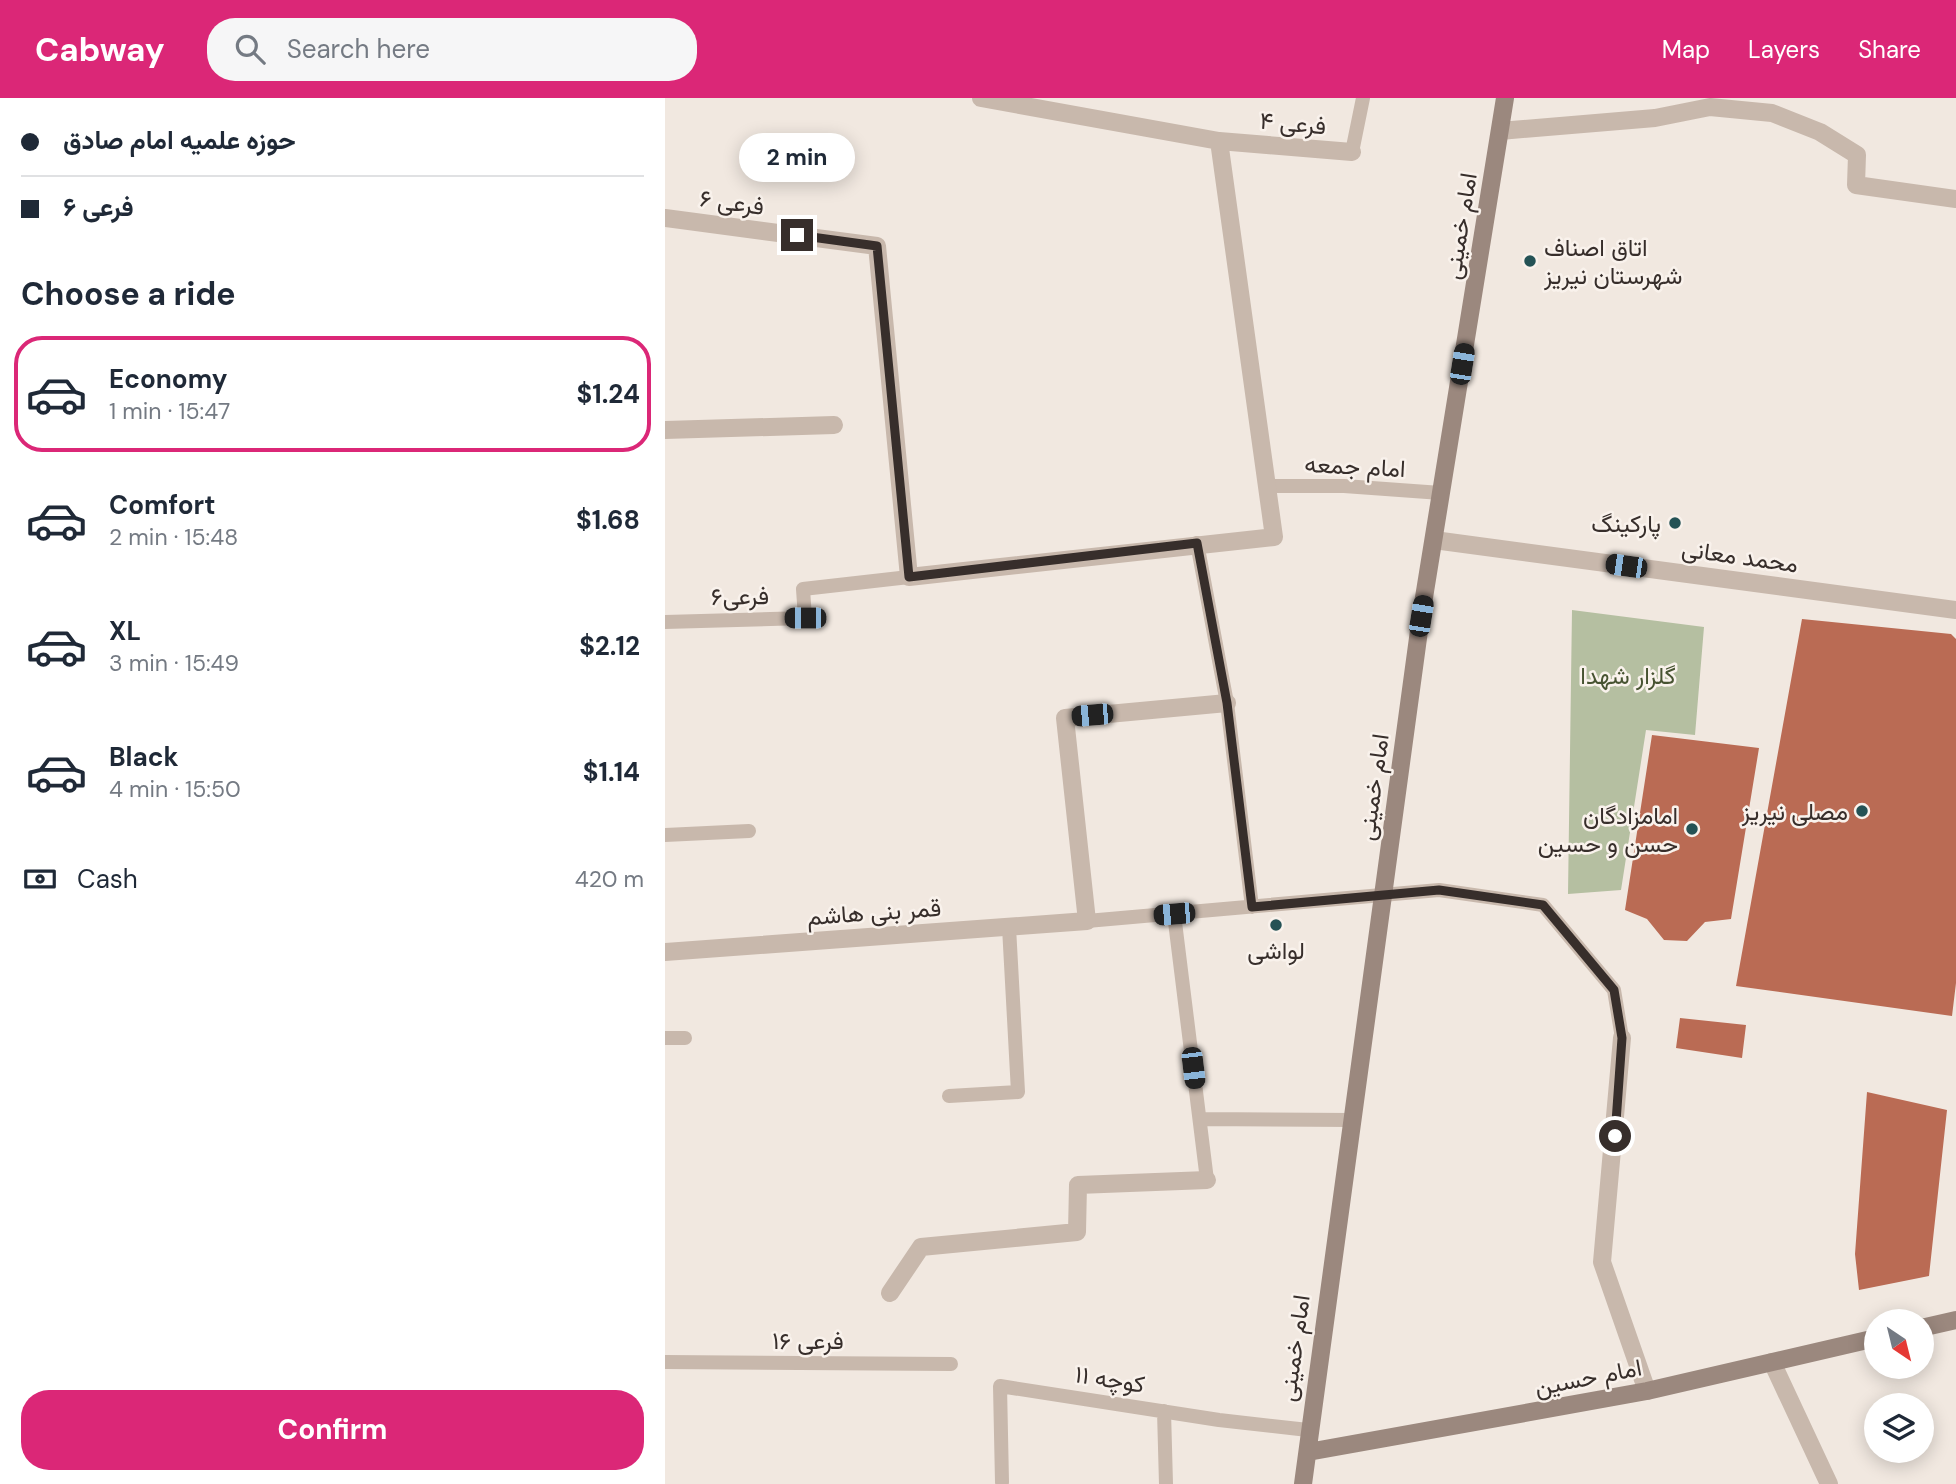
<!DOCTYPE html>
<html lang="en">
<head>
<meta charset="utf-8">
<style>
	body { margin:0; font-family:"DM Sans",Vazirmatn,sans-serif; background:#f6f6f7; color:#1f2937; height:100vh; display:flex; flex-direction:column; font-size:26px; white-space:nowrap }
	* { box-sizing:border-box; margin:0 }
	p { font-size:23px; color:#747a83 }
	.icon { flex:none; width:38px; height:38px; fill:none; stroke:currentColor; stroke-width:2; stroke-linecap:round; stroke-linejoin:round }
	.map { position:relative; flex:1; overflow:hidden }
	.panel { display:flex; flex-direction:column; background:#fff; width:665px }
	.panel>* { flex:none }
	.banner { display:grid; align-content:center; height:154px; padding:0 21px; background:#fff }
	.needle { width:46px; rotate:145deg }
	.controls { position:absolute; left:1199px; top:1211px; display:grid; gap:14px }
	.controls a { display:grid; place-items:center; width:70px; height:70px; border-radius:50%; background:#fff; box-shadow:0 4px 18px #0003; font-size:35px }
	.end { position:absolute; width:32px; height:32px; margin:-16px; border:9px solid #372e2b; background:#fff; box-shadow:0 0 0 4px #fff }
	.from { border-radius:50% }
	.bubble { position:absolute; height:49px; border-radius:24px; background:#fff; box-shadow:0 4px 18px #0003; font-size:23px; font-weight:700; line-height:49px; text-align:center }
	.car { position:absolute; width:21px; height:42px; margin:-21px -10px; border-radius:9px; box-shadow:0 0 5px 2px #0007; background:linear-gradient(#222 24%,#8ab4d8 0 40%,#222 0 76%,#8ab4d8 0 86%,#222 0) }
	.banner b { display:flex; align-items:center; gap:24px; height:66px; font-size:26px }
	.banner b+b { border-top:2px solid #e0e1e3 }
	.banner i { width:18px; height:18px; background:#1f2937 }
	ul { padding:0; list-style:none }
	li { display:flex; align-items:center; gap:21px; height:116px; margin:0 14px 10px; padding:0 7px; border:4px solid transparent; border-radius:28px }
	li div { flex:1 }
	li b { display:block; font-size:26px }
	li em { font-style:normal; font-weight:700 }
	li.current { border-color:#db2777 }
	li>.icon { width:63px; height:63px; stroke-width:1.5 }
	h2 { padding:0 21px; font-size:32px; line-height:84px }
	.pay { display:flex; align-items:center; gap:18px; height:77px; padding:0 21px; font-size:26px }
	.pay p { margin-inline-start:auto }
	.cta { display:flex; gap:14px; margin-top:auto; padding:14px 21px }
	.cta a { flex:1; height:80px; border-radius:28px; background:#db2777; color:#fff; font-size:28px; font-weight:700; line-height:80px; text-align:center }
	header { display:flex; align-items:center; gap:42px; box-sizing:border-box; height:98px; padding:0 35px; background:#db2777; color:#fff }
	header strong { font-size:33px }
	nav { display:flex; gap:38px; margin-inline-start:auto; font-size:24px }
	.search { width:490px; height:63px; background:#f6f6f7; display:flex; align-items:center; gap:18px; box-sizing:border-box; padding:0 24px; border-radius:28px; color:#747a83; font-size:26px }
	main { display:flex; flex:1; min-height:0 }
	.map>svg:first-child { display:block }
	.green { fill:#b5bfa1 }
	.building { fill:#ba6b54 }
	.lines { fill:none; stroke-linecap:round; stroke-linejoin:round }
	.lane { stroke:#c8b8ac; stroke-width:14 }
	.street { stroke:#c8b8ac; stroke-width:18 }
	.secondary { stroke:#9b887e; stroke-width:18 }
	.route { stroke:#372e2b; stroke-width:9 }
	.poi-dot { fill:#245255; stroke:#f9f2ec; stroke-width:2.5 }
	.labels { text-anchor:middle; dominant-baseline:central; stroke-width:5; stroke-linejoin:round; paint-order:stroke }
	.street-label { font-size:24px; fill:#372e2b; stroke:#f9f2ec }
	.poi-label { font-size:24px; fill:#372e2b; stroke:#f9f2ec; text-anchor:end }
	.park-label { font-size:24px; fill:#475331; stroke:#f9f2ec }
</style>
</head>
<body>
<header>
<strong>Cabway</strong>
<div class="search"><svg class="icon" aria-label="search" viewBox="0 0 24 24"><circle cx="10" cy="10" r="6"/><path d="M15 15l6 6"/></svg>Search here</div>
<nav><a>Map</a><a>Layers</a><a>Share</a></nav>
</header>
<main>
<section class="panel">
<div class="banner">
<b><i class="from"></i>حوزه علمیه امام صادق</b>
<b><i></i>فرعی ۶</b>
</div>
<h2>Choose a ride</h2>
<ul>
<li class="current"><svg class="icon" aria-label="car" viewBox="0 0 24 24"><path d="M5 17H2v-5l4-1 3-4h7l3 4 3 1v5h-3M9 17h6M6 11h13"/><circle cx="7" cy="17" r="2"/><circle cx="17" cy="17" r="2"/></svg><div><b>Economy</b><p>1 min · 15:47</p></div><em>$1.24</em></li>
<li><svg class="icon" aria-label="car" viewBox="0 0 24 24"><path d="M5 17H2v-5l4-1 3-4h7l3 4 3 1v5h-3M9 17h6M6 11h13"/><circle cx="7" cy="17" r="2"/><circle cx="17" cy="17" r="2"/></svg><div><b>Comfort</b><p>2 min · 15:48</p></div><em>$1.68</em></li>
<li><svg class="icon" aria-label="car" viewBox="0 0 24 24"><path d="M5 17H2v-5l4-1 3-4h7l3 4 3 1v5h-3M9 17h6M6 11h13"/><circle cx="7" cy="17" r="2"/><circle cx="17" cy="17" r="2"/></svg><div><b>XL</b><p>3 min · 15:49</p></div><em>$2.12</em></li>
<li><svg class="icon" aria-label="car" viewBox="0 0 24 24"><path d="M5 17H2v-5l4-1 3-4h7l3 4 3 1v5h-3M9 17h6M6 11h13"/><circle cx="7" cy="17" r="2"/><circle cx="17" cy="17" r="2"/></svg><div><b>Black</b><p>4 min · 15:50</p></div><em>$1.14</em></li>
</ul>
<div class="pay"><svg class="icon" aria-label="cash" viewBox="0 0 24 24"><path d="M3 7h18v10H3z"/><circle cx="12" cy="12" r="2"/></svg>Cash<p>420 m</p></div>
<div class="cta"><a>Confirm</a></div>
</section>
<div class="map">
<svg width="1291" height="1386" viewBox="0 0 1291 1386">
	<rect width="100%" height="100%" fill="#f1e8e0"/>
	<!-- green -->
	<path class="green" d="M 907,512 L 1039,529 L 1030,637 L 981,632 L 956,792 L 903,796 Z"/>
	<!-- building -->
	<path class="building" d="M 1137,521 L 1286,536 L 1291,541 L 1291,885 L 1287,918 L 1071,888 Z
		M 987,637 L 1094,650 L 1066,821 L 1040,824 L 1022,843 L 999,842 L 982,821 L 960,812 Z
		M 1015,920 L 1081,927 L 1077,960 L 1011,950 Z
		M 1202,994 L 1282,1012 L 1264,1178 L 1194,1192 L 1190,1156 Z"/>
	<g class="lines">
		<!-- lane -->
		<path class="lane" d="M 687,54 L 698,0
			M 602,388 L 679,388 L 776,395
			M 532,445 L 562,605 L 587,809
			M 0,524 L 140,520 L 138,491 L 244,479
			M 0,737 L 84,733
			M 509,816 L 542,1082
			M 422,823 L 774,792 L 878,807 L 949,892 L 957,940
			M 0,940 L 20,940
			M 284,998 L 353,994 L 344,829
			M 535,1021 L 686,1022
			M 0,1264 L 286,1266
			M 499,1313 L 501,1386
			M 337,1384 L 335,1288 L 554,1322 L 643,1332"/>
		<!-- street -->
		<path class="street" d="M 316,0 L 554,43 L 687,54
			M 835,33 L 990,20 L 1045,9 L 1107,15 L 1155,34 L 1192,57 L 1191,87 L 1291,101
			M 0,120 L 212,148 L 244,479 L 609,439 L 554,43
			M 0,332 L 169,327
			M 769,442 L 1291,512
			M 0,854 L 422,823 L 400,620 L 562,605
			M 957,940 L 937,1164 L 982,1293
			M 225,1195 L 256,1149 L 412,1134 L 413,1087 L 542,1082
			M 1107,1264 L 1164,1386"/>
		<!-- secondary -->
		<path class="secondary" d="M 1256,1230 L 1291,1222
			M 643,1354 L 982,1293 L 1211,1240
			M 638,1386 L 756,518 L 840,0"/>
	</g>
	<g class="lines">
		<!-- route -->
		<path class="route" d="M 132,137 L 212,148 L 244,479 L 532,445 L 562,605 L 587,809 L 774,792 L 878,807 L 949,892 L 957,940 L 950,1038"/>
	</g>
	<!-- markers -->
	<g class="poi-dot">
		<circle cx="865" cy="163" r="7"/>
		<circle cx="1010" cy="425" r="7"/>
		<circle cx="1197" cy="713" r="7"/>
		<circle cx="1027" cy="731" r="7"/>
		<circle cx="611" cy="827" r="7"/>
	</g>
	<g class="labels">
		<!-- street labels -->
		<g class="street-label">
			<text transform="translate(628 25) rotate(5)">فرعی ۴</text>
			<text transform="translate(67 104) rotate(8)">فرعی ۶</text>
			<text transform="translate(795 128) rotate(-81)">امام خمینی</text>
			<text transform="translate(690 368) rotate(3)">امام جمعه</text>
			<text transform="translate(1075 458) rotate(8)">محمد معانی</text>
			<text transform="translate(75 498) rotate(-1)">فرعی۶</text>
			<text transform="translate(708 689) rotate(-82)">امام خمینی</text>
			<text transform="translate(209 814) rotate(-4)">قمر بنی هاشم</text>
			<text x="143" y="1242">فرعی ۱۶</text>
			<text transform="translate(629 1250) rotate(-82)">امام خمینی</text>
			<text transform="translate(923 1279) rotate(-11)">امام حسین</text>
			<text transform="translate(445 1281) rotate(9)">کوچه ۱۱</text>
		</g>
		<!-- poi labels -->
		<g class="poi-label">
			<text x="879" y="149" text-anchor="start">اتاق اصناف<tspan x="879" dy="28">شهرستان نیریز</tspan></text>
			<text x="996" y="425">پارکینگ</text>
			<text x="1183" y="713">مصلی نیریز</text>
			<text x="1013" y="717">امامزادگان<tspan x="1013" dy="28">حسن و حسین</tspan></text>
			<text x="611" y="852" text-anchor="middle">لواشی</text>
		</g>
		<!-- park labels -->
		<g class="park-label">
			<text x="963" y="577">گلزار شهدا</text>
		</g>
	</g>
</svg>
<div class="controls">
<a><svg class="needle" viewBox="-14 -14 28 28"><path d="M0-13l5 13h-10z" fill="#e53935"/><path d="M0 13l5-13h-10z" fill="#747a83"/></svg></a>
<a><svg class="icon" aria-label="layers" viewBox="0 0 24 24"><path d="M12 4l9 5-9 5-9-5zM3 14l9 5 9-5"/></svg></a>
</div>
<i class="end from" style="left:950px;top:1038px"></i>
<i class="end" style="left:132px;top:137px"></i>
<div class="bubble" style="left:74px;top:35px;width:116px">2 min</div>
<i class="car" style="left:797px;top:266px;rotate:9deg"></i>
<i class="car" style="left:961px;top:468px;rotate:278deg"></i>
<i class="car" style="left:756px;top:518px;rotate:9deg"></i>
<i class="car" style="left:140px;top:520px;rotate:270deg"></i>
<i class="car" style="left:427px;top:617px;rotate:265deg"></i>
<i class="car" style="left:509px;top:816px;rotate:265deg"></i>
<i class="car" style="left:528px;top:970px;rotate:173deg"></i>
</div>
</main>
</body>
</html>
